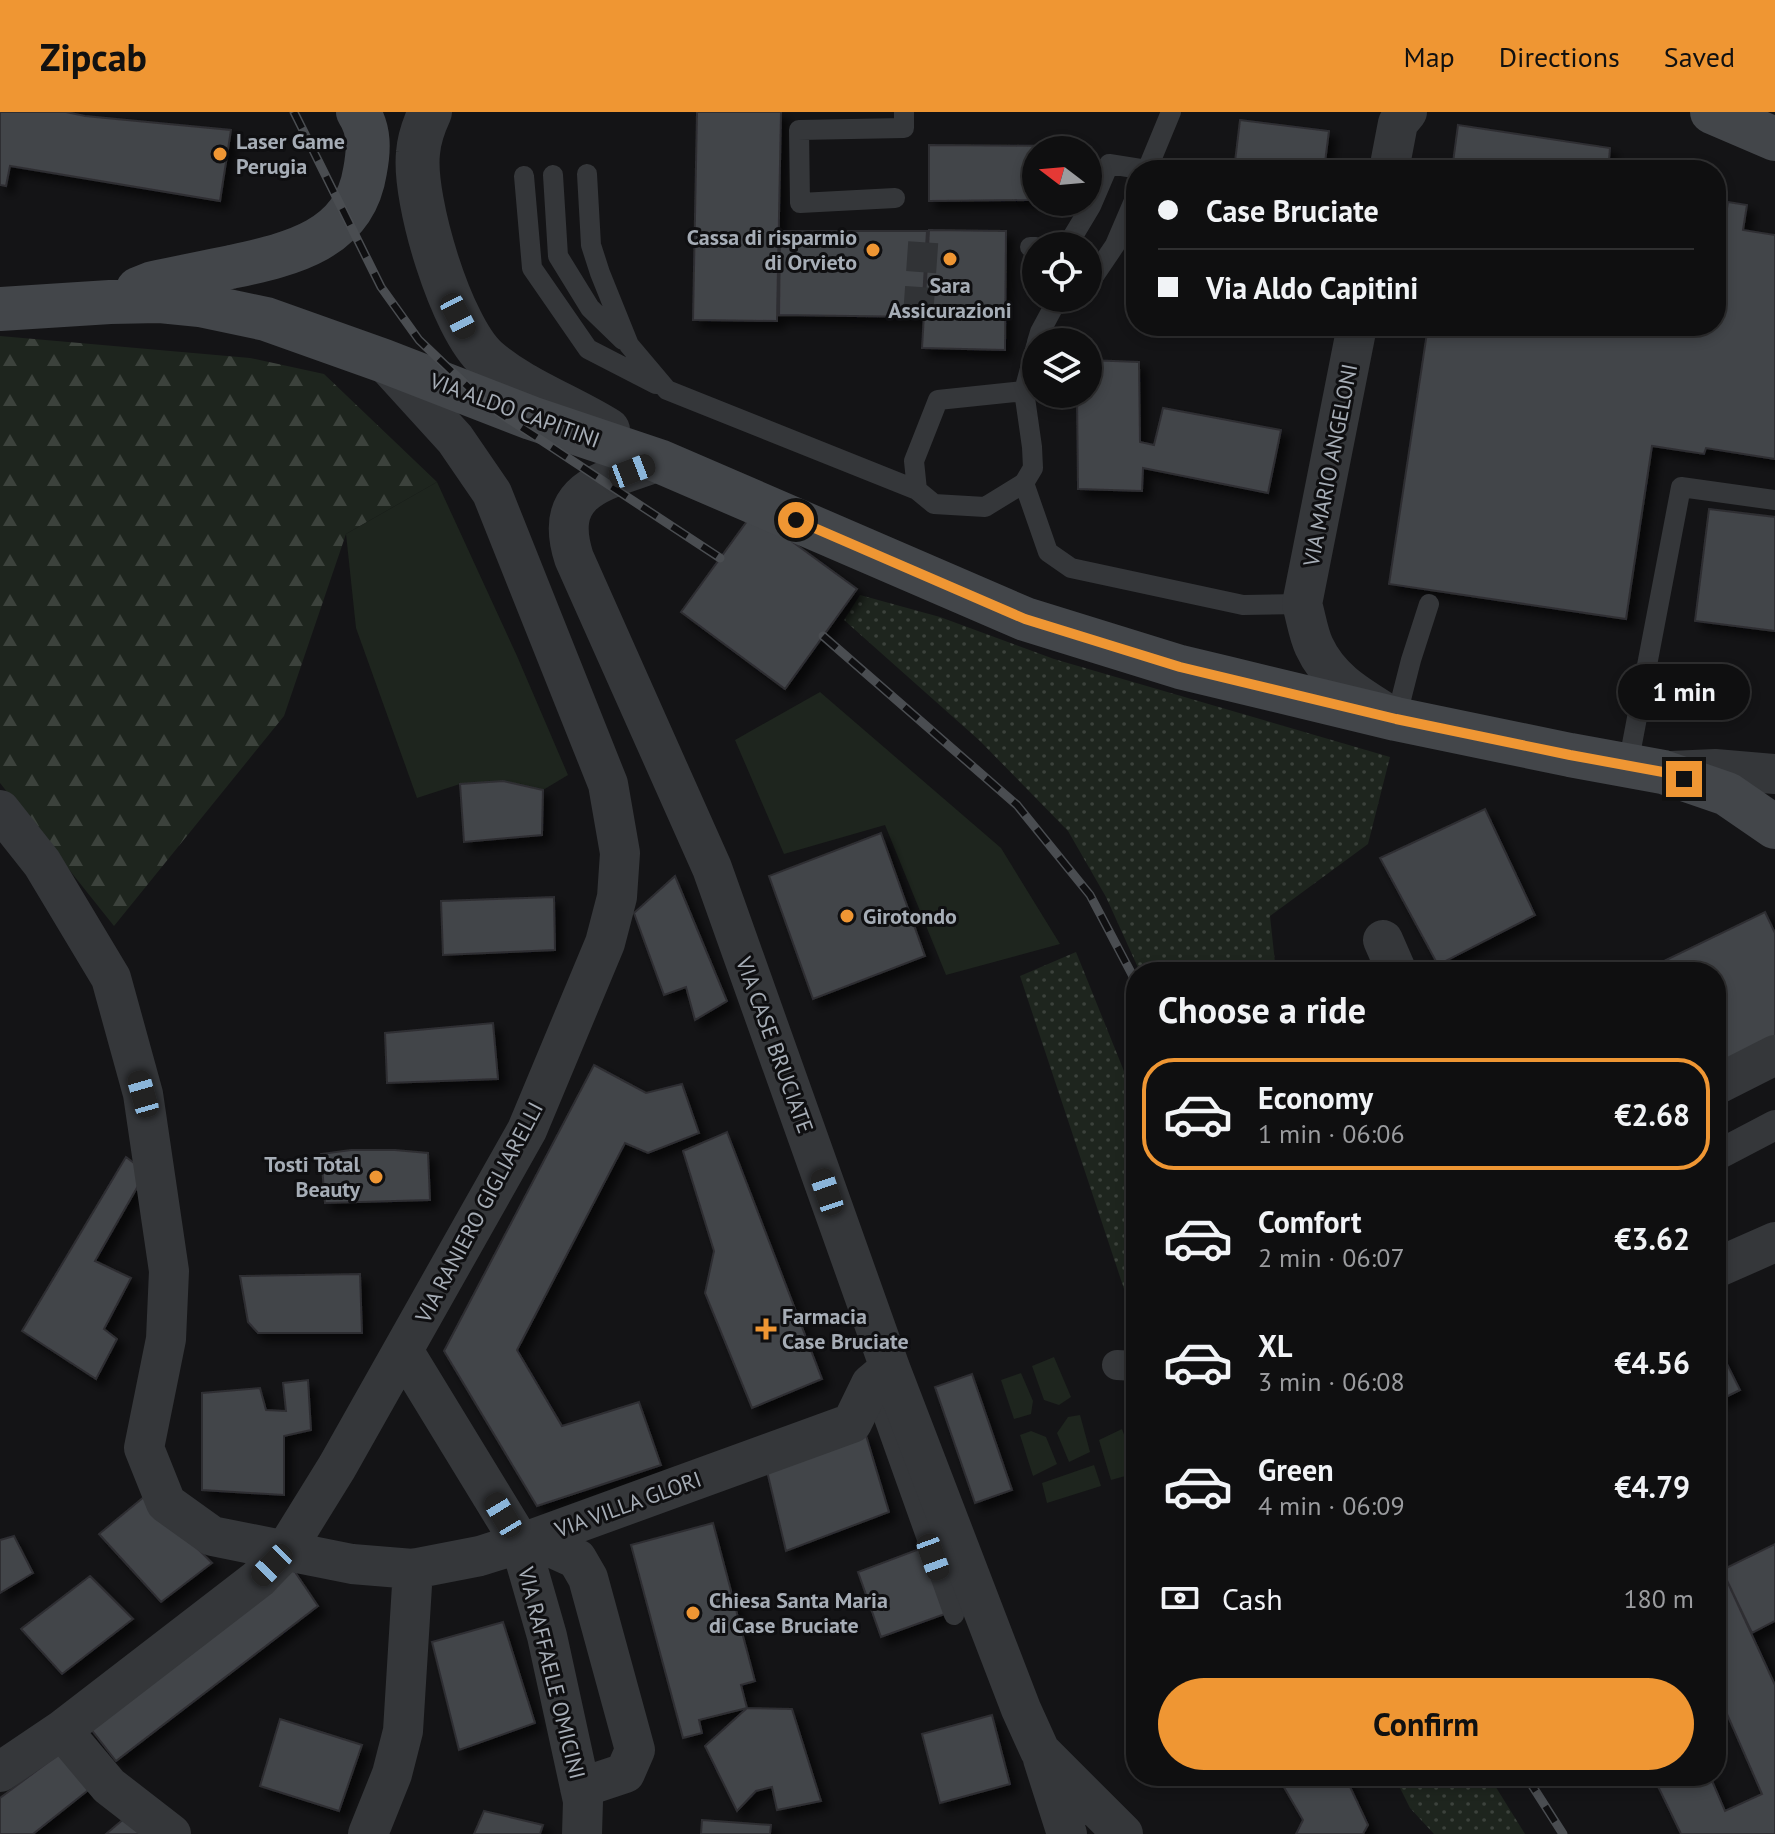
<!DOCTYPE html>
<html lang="en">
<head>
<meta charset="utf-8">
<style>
	body { margin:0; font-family:"PT Sans",sans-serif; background:#1d1d1e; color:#f1f3f6; height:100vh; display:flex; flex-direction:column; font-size:30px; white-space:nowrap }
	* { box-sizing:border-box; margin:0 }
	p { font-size:26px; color:#9b9c9f }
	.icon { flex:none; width:44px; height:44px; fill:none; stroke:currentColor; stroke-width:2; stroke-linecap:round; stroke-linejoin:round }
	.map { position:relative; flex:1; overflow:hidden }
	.sheet { position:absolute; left:1126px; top:850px; width:600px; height:824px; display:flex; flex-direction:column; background:#0f0f10; border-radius:32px; box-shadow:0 4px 12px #0003,0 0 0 2px #2f2f30 }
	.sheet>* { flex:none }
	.guide { position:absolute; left:1126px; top:48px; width:600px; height:176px; border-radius:32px; box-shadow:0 4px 12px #0003,0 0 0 2px #2f2f30; display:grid; align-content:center; height:176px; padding:0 32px; background:#0f0f10 }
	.needle { width:52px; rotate:286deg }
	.controls { position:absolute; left:1022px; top:24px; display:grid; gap:16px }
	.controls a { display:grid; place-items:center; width:80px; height:80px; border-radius:50%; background:#0f0f10; box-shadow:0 4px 12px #0003,0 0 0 2px #2f2f30; font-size:40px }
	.end { position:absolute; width:36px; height:36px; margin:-18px; border:10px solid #ef9633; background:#111; box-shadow:0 0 0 4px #111 }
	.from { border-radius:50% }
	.bubble { position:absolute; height:56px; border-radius:28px; background:#0f0f10; box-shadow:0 4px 12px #0003,0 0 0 2px #2f2f30; font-size:26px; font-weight:800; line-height:56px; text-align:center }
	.car { position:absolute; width:24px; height:48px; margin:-24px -12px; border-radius:10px; box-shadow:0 0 6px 2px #0007; background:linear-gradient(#222 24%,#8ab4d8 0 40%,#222 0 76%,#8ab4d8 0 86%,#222 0) }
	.guide b { display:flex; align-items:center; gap:28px; height:76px; font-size:30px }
	.guide b+b { border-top:2px solid #2f2f30 }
	.guide i { width:20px; height:20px; background:#f1f3f6 }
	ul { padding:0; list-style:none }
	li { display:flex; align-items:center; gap:24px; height:112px; margin:0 16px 12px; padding:0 16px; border:4px solid transparent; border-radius:32px }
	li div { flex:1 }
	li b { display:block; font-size:30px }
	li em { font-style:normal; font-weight:800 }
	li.on { border-color:#ef9633 }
	li>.icon { width:72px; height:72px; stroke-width:1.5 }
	h2 { padding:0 32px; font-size:36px; line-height:96px }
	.pay { display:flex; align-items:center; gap:20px; height:88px; padding:0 32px; font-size:30px }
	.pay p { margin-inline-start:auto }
	.button { display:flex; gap:16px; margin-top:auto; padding:16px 32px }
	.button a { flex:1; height:92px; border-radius:48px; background:#ef9633; color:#111; font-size:32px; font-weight:800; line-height:92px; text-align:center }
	header { display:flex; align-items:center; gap:48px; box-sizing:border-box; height:112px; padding:0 40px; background:#ef9633; color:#111 }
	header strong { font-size:38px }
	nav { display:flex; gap:44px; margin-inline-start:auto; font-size:28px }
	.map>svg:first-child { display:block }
	.grass { fill:url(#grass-dots) }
	.forest { fill:url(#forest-firs) }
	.garden { fill:#1e251e }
	.building { fill:#434449; stroke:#2e2e32; stroke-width:2; filter:url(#shadow) }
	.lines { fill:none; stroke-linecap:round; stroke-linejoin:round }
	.pedestrian-tunnel { stroke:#313336; stroke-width:30; stroke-dasharray:30 15; stroke-linecap:butt }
	.service { stroke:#35373a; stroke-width:20 }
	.pedestrian { stroke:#35373a; stroke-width:30 }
	.minor { stroke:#35373a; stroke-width:40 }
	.tertiary { stroke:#35373a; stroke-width:44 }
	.secondary { stroke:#43464a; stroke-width:44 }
	.rail-casing { stroke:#4a4d51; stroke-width:9 }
	.rail { stroke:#0f0f11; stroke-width:6; stroke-dasharray:18; stroke-linecap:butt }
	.route { stroke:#ef9633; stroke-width:10 }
	.poi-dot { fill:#ef9633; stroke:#0f0f11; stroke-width:3 }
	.labels { text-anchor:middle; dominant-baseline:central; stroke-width:6; stroke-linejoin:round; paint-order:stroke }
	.poi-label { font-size:22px; font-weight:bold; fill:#a6adb6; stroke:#0f0f11; text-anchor:start }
	.street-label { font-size:22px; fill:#a6adb6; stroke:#0f0f11 }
</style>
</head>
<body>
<header>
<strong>Zipcab</strong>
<nav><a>Map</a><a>Directions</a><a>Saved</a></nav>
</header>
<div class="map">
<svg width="1775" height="1722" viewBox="0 0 1775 1722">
	<defs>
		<pattern id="grass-dots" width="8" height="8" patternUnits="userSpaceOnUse" patternTransform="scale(2)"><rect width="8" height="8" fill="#1e251e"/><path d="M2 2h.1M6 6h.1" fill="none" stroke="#3c423c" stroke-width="1.8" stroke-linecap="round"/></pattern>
		<pattern id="forest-firs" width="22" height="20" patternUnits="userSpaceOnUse" patternTransform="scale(2)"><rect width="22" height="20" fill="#1e251e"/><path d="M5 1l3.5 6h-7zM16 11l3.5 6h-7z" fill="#3c423c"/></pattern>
		<filter id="shadow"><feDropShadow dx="7" dy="7" stdDeviation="4" flood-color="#0009"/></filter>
	</defs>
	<rect width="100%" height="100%" fill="#141416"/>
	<!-- grass -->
	<path class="grass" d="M 860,483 L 940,505 L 1054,547 L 1390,645 L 1368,732 L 1270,804 L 1276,860 L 1140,860 L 1106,785 L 1068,719 L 980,629 L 844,508 Z
		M 1076,840 L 1136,989 L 1136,1213 L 1020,864 Z
		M 1394,1664 L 1489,1664 L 1525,1722 L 1434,1722 L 1410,1696 Z"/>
	<!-- forest -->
	<path class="forest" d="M 0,224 L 250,246 L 324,262 L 437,370 L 346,422 L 284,604 L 114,814 L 0,671 Z"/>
	<!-- garden -->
	<path class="garden" d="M 437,370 L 517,544 L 568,663 L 543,678 L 503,669 L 460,672 L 417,686 L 356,516 L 346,422 Z
		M 820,580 L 1001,736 L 1060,832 L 946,863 L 885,713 L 784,742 L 735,628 Z
		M 1054,1245 L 1071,1285 L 1059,1293 L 1044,1288 L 1032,1254 Z
		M 1021,1261 L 1033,1289 L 1031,1302 L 1014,1307 L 1001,1268 Z
		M 1080,1303 L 1090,1340 L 1069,1350 L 1057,1321 L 1068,1305 Z
		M 1122,1317 L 1136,1356 L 1136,1361 L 1111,1368 L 1099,1328 Z
		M 1031,1319 L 1046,1325 L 1057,1352 L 1033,1364 L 1020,1323 Z
		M 1094,1353 L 1101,1374 L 1047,1391 L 1042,1371 Z"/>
	<!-- building -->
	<path class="building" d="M 0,0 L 66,0 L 85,4 L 231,18 L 220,89 L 10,54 L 6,74 L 0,73 Z
		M 697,0 L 781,0 L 777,209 L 693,208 Z
		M 1240,8 L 1329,19 L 1324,58 L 1234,58 Z
		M 1458,13 L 1610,36 L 1609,48 L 1674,58 L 1452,58 Z
		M 929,33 L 1080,34 L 1080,38 L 1036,38 L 1036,88 L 929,89 Z
		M 1728,90 L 1747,93 L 1743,118 L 1775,123 L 1775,347 L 1706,336 L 1704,342 L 1652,334 L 1626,507 L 1389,472 L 1428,214 L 1716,214 L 1716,107 L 1725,108 Z
		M 929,118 L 1006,119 L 1005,238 L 922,236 Z
		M 780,119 L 927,119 L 922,205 L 779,203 Z
		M 1088,248 L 1139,250 L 1140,330 L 1154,333 L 1163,296 L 1281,318 L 1268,381 L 1143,356 L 1142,379 L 1078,377 L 1077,282 L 1088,282 Z
		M 1709,397 L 1775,405 L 1775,519 L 1695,509 Z
		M 753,401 L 857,477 L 785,577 L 681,500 Z
		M 503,669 L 543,678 L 542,723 L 464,730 L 460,672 Z
		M 1485,697 L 1535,803 L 1438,853 L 1380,746 Z
		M 881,721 L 925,844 L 813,887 L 769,764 Z
		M 675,764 L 727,889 L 695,908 L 686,875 L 664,883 L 634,801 Z
		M 554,785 L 555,838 L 443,843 L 441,789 Z
		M 1765,800 L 1775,821 L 1775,929 L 1716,957 L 1716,860 L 1669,860 L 1664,849 Z
		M 493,911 L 498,967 L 387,971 L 385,921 Z
		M 594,953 L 646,981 L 682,972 L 699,1021 L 648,1041 L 625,1031 L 517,1238 L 562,1314 L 639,1290 L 661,1353 L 537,1394 L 444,1239 Z
		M 727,1020 L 822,1267 L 752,1296 L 705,1181 L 714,1139 L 683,1039 Z
		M 351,1038 L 395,1038 L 428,1041 L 430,1088 L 325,1091 L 321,1042 Z
		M 126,1045 L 146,1060 L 95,1149 L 131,1166 L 104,1217 L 117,1227 L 96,1267 L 22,1219 Z
		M 360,1162 L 362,1221 L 258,1221 L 248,1210 L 240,1164 Z
		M 1716,1230 L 1740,1278 L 1716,1290 Z
		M 972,1262 L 1012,1378 L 975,1391 L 935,1275 Z
		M 308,1268 L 311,1318 L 284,1324 L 284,1383 L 202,1378 L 202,1281 L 260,1276 L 266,1298 L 286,1299 L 283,1271 Z
		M 865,1320 L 889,1400 L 786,1439 L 766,1355 Z
		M 145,1384 L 212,1451 L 161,1490 L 99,1422 Z
		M 713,1411 L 755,1569 L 741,1573 L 747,1596 L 699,1608 L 702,1621 L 683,1626 L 631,1433 Z
		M 14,1424 L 33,1461 L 0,1481 L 0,1428 Z
		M 1775,1432 L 1775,1509 L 1752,1521 L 1722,1458 Z
		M 922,1436 L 945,1502 L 881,1525 L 858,1460 Z
		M 291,1454 L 318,1494 L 116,1649 L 87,1612 Z
		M 1722,1458 L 1775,1573 L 1775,1722 L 1681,1722 L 1653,1664 L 1710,1664 L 1725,1699 L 1762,1682 L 1716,1577 L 1716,1461 Z
		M 90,1464 L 133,1507 L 62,1562 L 21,1517 Z
		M 503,1510 L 535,1611 L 459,1638 L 432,1530 Z
		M 747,1596 L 792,1597 L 821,1689 L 777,1698 L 772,1675 L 756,1679 L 737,1699 L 705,1634 Z
		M 992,1603 L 1010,1672 L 940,1691 L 922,1622 Z
		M 280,1607 L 362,1633 L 339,1699 L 260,1674 Z
		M 63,1639 L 96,1672 L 33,1722 L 0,1722 L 0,1686 Z
		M 1280,1664 L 1345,1664 L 1368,1713 L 1363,1722 L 1296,1722 L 1303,1708 L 1278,1665 Z
		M 484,1699 L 543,1713 L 540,1722 L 474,1722 Z
		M 132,1700 L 151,1722 L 106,1722 Z
		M 702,1708 L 771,1713 L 770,1722 L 701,1722 Z"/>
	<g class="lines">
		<!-- pedestrian-tunnel -->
		<path class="pedestrian-tunnel" d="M 918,205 L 924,119"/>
		<!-- service -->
		<path class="service" d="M 1147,58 L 1171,0
			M 587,62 L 591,133 L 600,161 L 629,233 L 667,278 L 917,378 L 934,392 L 985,395 L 1024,371 L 1033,356 L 1032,335 L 1024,279 L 1036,234
			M 553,63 L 558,144 L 590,196 L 623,228
			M 524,64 L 532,156 L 588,237 L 656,272
			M 895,86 L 800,91 L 799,18 L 904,16 L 904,0
			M 1062,134 L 1067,134 L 1091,94 L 1109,52 L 1147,58
			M 1030,135 L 1036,135
			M 1088,173 L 1115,133 L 1136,84
			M 1037,230 L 1040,220 L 1054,194 L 1066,186
			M 1024,371 L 1048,440 L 1071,456 L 1243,493 L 1302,492
			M 917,378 L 914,349 L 938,288 L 1024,279
			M 1396,607 L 1411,548 L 1429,492
			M 1628,653 L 1681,375 L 1775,388
			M 872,1273 L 954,1503"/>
		<!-- pedestrian -->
		<path class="pedestrian" d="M 1716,1044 L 1775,1013
			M 1117,1253 L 1136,1254"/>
		<!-- minor -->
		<path class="minor" d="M 1389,58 L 1398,11 L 1407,0
			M 1357,214 L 1302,492 C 1306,505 1308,521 1314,534 C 1329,567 1357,583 1386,601
			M 659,349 C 607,369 551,374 574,446 L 712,756 L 890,1256 L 1021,1597 L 1040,1639 L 1123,1722
			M 1671,659 L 1715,657 L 1775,662
			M 0,698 L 42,751 L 111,866 L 143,982 L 169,1159 L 166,1227 L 144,1336 L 166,1391 L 212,1424 L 352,1452 L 413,1457 L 480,1444 L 533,1427 L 852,1311 L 871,1272 L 890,1256
			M 1383,828 L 1397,860
			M 1716,973 L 1775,943
			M 1716,1156 L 1775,1130
			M 404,1240 L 520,1430 L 547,1524 L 583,1689 L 582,1722
			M 533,1427 L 577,1447 L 588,1466 L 635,1638 L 625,1661 L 580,1676
			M 62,1618 L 109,1674 L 171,1722
			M 1043,1647 L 1067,1722
			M 0,1660 L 62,1618 L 258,1467 L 285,1439 L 337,1355 L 527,1018 L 605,831 L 617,785 L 620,741 L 608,672 L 492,381 L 455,327 L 384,249
			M 368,1722 L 392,1662 L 403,1619 L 413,1457"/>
		<!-- tertiary -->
		<path class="tertiary" d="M 430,0 C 424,13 419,26 418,41 C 413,88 451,215 487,247 C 523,278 568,293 608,318"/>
		<!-- secondary -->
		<path class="secondary" d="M 1712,0 L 1775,27
			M 138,177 L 153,171 C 179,166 205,160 231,155 C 290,142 354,129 365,59 C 369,38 370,18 358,0
			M 0,197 L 110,190 L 160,189 L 200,193 L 266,207 L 384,249 L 531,306 L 659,349 L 1025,507 L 1180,555 L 1226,566 L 1396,607 L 1570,643 L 1663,660 L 1727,682 L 1775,715"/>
		<defs>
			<path id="rail" d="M 294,0 L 381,175 L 419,228 L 486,292 L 720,446
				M 823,524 L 1017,693 L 1090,783 L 1136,870
				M 1526,1664 L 1563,1722"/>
		</defs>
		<!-- rail casing -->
		<use href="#rail" class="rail-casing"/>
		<!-- rail -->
		<use href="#rail" class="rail"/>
	</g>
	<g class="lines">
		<!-- route -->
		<path class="route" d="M 796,408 L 1025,507 L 1180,555 L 1396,607 L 1570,643 L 1663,660 L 1684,667"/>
	</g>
	<!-- markers -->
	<g class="poi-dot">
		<circle cx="220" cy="42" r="8"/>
		<circle cx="873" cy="138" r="8"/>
		<circle cx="950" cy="147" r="8"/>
		<circle cx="847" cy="804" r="8"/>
		<circle cx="376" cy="1065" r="8"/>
		<path d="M762 1205h8v8h8v8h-8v8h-8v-8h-8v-8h8z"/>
		<circle cx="693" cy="1501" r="8"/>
	</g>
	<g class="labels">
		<!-- poi labels -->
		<g class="poi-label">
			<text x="236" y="29">Laser Game<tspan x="236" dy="25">Perugia</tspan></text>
			<text x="857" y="125" text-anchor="end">Cassa di risparmio<tspan x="857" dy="25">di Orvieto</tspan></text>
			<text x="950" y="173" text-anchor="middle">Sara<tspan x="950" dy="25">Assicurazioni</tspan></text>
			<text x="863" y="804">Girotondo</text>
			<text x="360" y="1052" text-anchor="end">Tosti Total<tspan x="360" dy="25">Beauty</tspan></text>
			<text x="782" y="1204">Farmacia<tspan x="782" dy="25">Case Bruciate</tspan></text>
			<text x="709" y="1488">Chiesa Santa Maria<tspan x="709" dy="25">di Case Bruciate</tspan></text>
		</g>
		<!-- street labels -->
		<g class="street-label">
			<text transform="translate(515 298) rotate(20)">VIA ALDO CAPITINI</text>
			<text transform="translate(1330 353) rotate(-79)">VIA MARIO ANGELONI</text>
			<text transform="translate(775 933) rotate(70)">VIA CASE BRUCIATE</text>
			<text transform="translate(479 1100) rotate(-62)">VIA RANIERO GIGLIARELLI</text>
			<text transform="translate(628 1392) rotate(-20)">VIA VILLA GLORI</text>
			<text transform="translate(552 1561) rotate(76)">VIA RAFFAELE OMICINI</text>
		</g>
	</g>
</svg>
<div class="controls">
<a><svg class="needle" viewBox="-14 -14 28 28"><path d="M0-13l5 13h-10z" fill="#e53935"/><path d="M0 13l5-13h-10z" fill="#9b9c9f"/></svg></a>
<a><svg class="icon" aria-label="locate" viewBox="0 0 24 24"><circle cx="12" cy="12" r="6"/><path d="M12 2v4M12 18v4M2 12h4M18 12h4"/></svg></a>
<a><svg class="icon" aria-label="layers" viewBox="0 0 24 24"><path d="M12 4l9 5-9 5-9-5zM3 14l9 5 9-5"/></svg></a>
</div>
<i class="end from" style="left:796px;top:408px"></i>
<i class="end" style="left:1684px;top:667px"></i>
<div class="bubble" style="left:1618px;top:552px;width:132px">1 min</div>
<i class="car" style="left:458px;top:204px;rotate:153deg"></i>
<i class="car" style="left:632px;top:359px;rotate:69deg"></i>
<i class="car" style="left:143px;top:982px;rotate:344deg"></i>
<i class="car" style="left:827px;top:1080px;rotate:341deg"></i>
<i class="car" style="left:503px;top:1403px;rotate:329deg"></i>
<i class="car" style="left:933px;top:1445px;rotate:160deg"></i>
<i class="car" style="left:272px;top:1453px;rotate:224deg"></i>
<div class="guide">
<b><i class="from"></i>Case Bruciate</b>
<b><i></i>Via Aldo Capitini</b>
</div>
<section class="sheet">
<h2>Choose a ride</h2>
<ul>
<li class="on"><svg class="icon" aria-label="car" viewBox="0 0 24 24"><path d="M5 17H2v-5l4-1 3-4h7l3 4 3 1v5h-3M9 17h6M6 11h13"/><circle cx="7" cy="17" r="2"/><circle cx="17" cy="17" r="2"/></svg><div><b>Economy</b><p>1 min · 06:06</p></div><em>€2.68</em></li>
<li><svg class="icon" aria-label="car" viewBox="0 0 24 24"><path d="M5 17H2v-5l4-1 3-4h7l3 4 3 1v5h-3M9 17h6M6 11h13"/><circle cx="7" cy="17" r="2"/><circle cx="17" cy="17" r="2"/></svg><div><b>Comfort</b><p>2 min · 06:07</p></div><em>€3.62</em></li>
<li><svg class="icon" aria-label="car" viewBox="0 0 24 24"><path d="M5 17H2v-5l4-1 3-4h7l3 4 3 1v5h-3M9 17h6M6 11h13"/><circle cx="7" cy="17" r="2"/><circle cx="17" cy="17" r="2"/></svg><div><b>XL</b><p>3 min · 06:08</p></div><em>€4.56</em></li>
<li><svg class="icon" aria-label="car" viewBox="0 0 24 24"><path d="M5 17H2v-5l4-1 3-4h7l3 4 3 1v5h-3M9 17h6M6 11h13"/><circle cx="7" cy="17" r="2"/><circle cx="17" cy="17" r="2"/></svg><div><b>Green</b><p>4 min · 06:09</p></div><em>€4.79</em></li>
</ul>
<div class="pay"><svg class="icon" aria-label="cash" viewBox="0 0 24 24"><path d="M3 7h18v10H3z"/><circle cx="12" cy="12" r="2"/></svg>Cash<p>180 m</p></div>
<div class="button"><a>Confirm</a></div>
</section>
</div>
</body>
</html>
